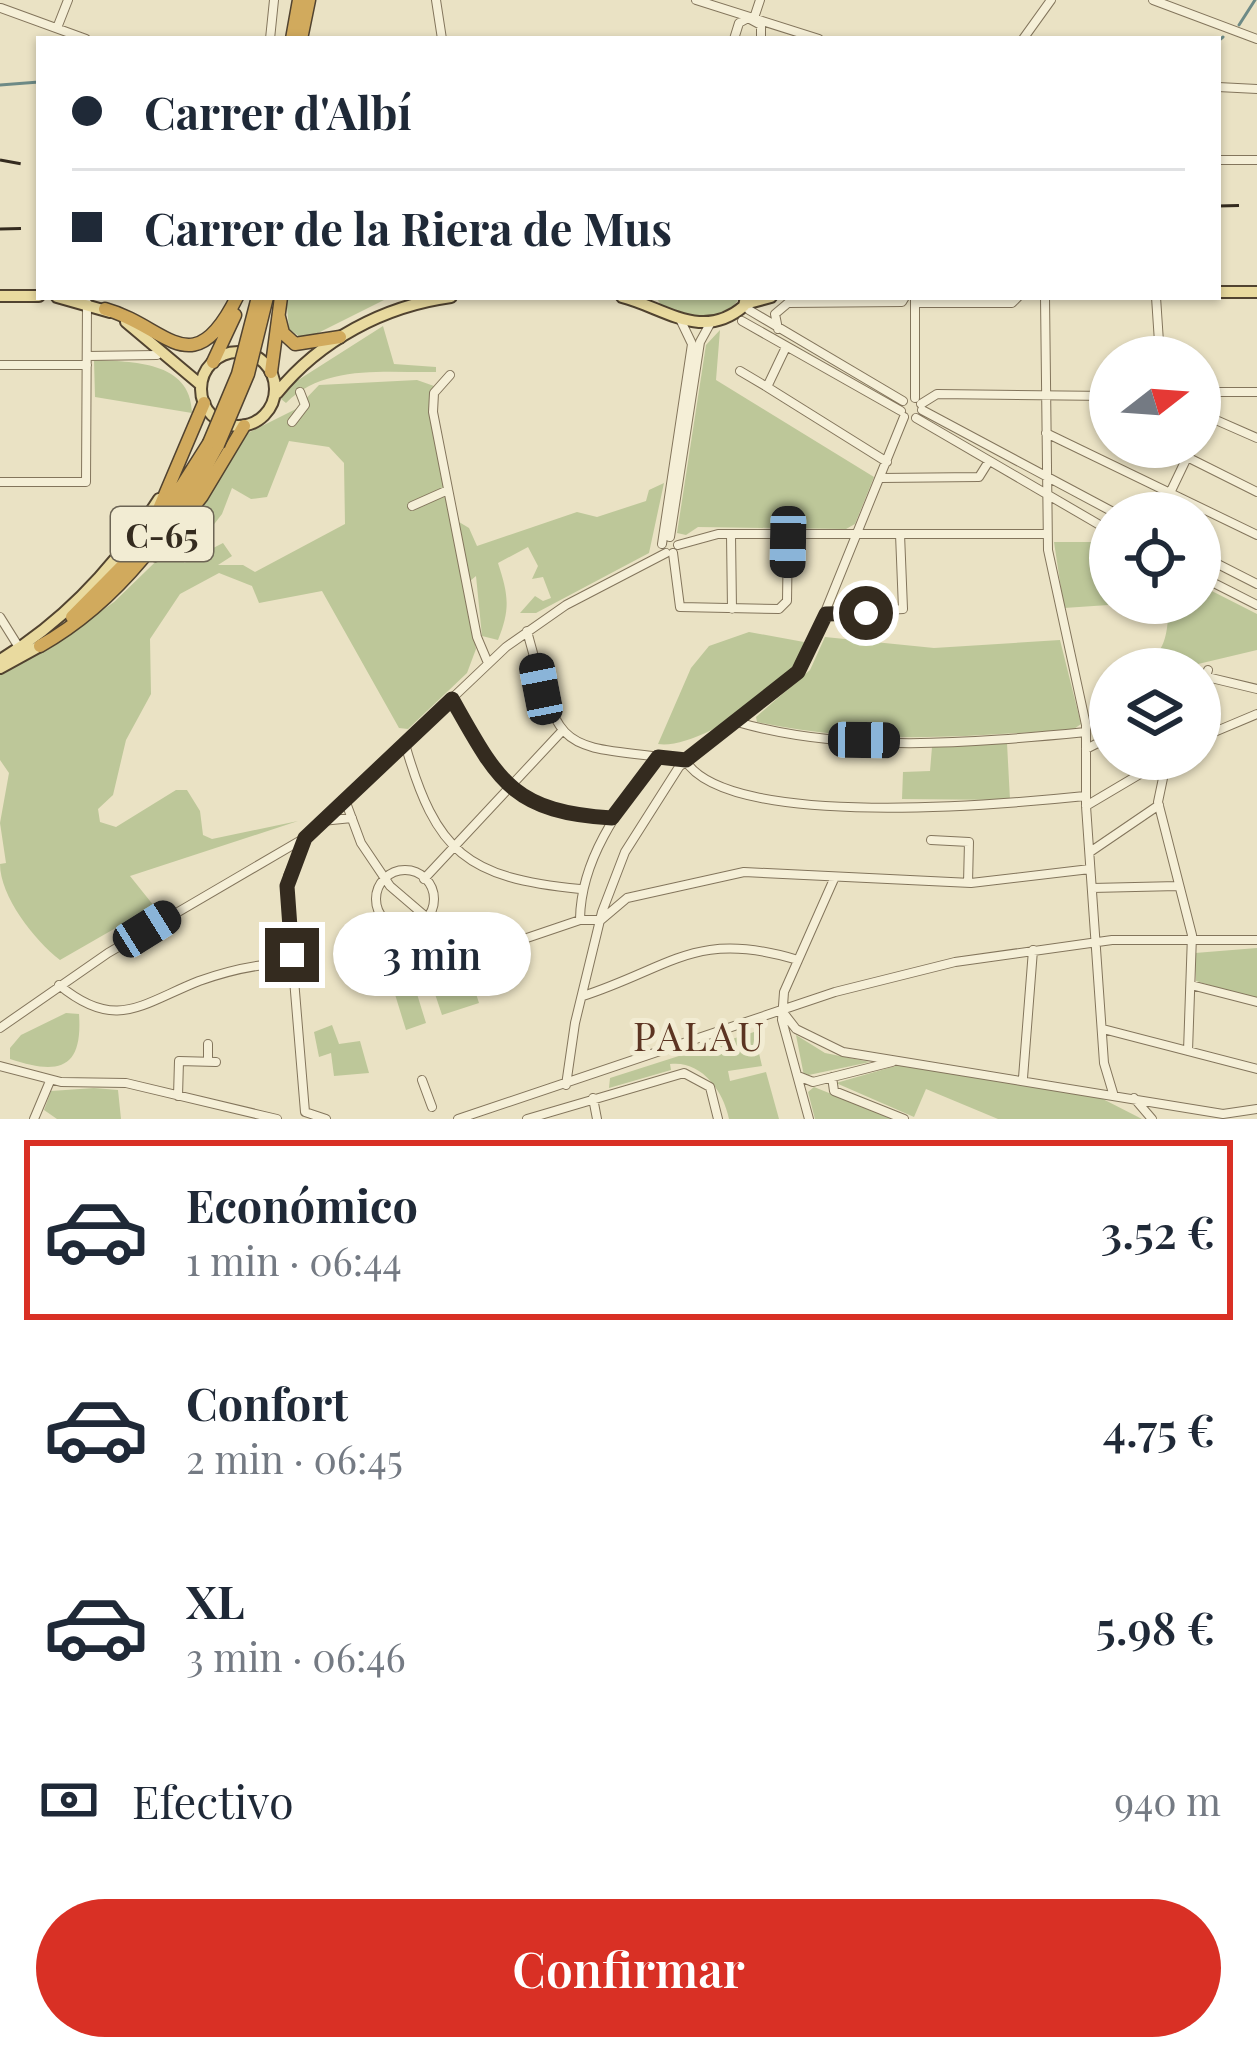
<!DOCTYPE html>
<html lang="es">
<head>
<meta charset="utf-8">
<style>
	body { margin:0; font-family:"Playfair Display",serif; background:#f6f6f7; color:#1f2937; height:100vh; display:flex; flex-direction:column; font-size:45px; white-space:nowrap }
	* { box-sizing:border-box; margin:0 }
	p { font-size:39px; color:#747a83 }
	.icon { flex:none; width:66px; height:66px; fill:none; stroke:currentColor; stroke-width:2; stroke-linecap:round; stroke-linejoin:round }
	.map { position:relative; height:1119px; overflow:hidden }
	.drawer { display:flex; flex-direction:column; background:#fff; flex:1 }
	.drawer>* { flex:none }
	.top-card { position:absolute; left:36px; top:36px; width:1185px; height:264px; border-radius:0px; box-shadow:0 3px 9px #0004; display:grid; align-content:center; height:264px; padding:0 36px; background:#fff }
	.needle { width:78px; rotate:73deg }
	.buttons { position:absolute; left:1089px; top:336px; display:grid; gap:24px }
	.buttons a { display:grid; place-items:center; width:132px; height:132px; border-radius:50%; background:#fff; box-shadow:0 3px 9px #0004; font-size:60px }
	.end { position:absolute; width:54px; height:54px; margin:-27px; border:15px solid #342b1f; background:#fff; box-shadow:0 0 0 6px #fff }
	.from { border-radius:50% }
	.bubble { position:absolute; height:84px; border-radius:42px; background:#fff; box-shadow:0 3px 9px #0004; font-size:39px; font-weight:600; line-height:84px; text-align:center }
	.car { position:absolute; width:36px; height:72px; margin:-36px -18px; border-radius:15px; box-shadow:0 0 9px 3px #0007; background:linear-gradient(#222 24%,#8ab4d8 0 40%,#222 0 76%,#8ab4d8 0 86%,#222 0) }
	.top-card b { display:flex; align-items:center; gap:42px; height:114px; font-size:45px }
	.top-card b+b { border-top:3px solid #e0e1e3 }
	.top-card i { width:30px; height:30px; background:#1f2937 }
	ul { padding:21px 0 0; list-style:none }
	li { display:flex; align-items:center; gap:36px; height:180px; margin:0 24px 18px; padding:0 12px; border:6px solid transparent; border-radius:0px }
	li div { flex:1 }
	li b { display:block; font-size:45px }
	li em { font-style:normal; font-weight:600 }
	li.active { border-color:#d93025 }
	li>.icon { width:108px; height:108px; stroke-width:1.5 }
	.pay { display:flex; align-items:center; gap:30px; height:132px; padding:0 36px; font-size:45px }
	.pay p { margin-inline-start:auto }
	.cta { display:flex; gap:24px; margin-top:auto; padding:24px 36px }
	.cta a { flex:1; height:138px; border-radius:72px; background:#d93025; color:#fff; font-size:48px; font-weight:600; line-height:138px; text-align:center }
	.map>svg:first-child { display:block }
	.green { fill:#bdc799; fill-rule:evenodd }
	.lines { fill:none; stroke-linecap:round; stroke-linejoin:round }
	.stream { stroke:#6d8a86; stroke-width:3 }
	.minor-casing { stroke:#83755c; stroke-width:10 }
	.major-casing { stroke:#514330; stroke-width:14 }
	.highway-casing { stroke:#514330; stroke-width:15 }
	.minor { stroke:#f5efd7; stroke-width:8 }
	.major { stroke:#e9da9f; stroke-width:10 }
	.highway { stroke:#d1aa5d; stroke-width:12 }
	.rail { stroke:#342b1f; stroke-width:3; stroke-dasharray:21 21; stroke-linecap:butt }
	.highway-bridge-casing { stroke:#514330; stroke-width:15; stroke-linecap:butt }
	.highway-bridge { stroke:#d1aa5d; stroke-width:12 }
	.route { stroke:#342b1f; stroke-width:15 }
	.labels { text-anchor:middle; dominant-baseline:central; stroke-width:10; stroke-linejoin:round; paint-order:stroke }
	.shield { fill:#f2ecd3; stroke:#6d6555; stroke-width:3 }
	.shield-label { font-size:33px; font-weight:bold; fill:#342b1f }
	.neighbourhood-label { font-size:39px; letter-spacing:3px; fill:#5c3422; stroke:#f2ecd3 }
</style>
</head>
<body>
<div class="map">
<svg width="1257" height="1119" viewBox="0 0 1257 1119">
	<rect width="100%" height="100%" fill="#eae2c4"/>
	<!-- green -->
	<path class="green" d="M 286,297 L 390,297 L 304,340 L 289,329 Z
		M 656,297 L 740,297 C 723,325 688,317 662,307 Z
		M 383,326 L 394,364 L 436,367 L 436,372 C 384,373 325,364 286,403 L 281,399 L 295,382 Z
		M 720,330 L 716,380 L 874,477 L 855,524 L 846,529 L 698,527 L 686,535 L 677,533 L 706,345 Z
		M 94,360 C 131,362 191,360 192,413 L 95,397 Z
		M 417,380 L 434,386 L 429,404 L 476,649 L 467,673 L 408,729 L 399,728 L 322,591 L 259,603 L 252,586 L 219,573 L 180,594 L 150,639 L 151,694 L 126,740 L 113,795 L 98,809 L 100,822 L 116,827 L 176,790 L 187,790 L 200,811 L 203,835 L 212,839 L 298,821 L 130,876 L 154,906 L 60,960 C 34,940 0,896 0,864 L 6,863 L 0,823 L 9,773 L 0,760 L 0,672 L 60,640 L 114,602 L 179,539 L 246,434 L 296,409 L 319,385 ZM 289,441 L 329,447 L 344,463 L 345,524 L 255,572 L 243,565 L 218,565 L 232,556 L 223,543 L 184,563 L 222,514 L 232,488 L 251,499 L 267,497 Z
		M 664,483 L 649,553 L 536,613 L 520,613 L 535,596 L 543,601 L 551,598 L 543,577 L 532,579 L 538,566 L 528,547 L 498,563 C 508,594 511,608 498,640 L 482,636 L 476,576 L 470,581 L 459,522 L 469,528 L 477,546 L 577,512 L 597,517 L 646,501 L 649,490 Z
		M 1054,542 L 1110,542 L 1110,603 L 1138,603 L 1064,608 Z
		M 1200,585 L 1257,614 L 1257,650 L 1177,669 L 1128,669 C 1157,661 1166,649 1168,618 L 1156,603 L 1200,603 Z
		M 749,632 L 804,642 C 801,682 697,751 658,744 L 691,668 L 709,646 Z
		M 825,637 L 934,648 L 1060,640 L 1081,724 L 1074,729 C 969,737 861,745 757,722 L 756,717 L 810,670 Z
		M 1007,743 L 1010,800 L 902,799 L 903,772 L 930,771 L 932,747 Z
		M 1257,948 L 1257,999 L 1196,981 L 1195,953 Z
		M 466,963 L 479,1003 L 442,1015 L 429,976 Z
		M 413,981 L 426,1023 L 406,1030 L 393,988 Z
		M 66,1013 L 79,1014 C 83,1070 58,1075 10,1059 L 10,1048 L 21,1035 Z
		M 332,1025 L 339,1044 L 360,1041 L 369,1073 L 334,1076 L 331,1053 L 319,1057 L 314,1032 Z
		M 754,1032 L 762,1066 L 728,1071 L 730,1081 L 766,1072 L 779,1119 L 729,1119 C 723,1089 700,1060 670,1064 L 671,1070 L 609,1088 L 610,1078 Z
		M 796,1035 L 825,1053 L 870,1062 L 804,1076 Z
		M 899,1065 L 1095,1095 L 1142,1119 L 998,1119 L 926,1089 L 914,1117 L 836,1083 Z
		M 814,1087 L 894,1119 L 815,1119 L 808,1092 Z
		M 94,1088 L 118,1090 L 121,1119 L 57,1119 L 44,1110 L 51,1091 Z"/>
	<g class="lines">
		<!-- stream -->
		<path class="stream" d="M 1239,25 L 1255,0
			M 1218,41 L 1223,37
			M 0,85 L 39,82"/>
		<defs>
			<path id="minor" d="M 436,0 L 442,39
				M 696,0 L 819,39
				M 1153,0 L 1257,39
				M 1,8 L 86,39
				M 754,18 L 760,0
				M 57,28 L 68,0
				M 270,39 L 274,0
				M 734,39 L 739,23 L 748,18 L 761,25 L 761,39
				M 1023,39 L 1051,0
				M 1218,87 L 1257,89
				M 1218,160 L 1257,160
				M 915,297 L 915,398
				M 1045,297 L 1048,550 L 1086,725 L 1086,806 L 1104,1063 L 1113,1093
				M 1156,297 L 1160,357
				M 915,303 L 1012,303 L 1018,297
				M 749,310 L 903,401
				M 742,321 L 901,411
				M 778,329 L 775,314 L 788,303 L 902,302 L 905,297
				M 786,347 L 767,387 L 887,462
				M 87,356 L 157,355
				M 0,365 L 87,365
				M 740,371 L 767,387
				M 450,375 L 434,393 L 433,412 L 477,637 L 488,663
				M 1200,392 L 1257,392
				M 921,404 L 937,394 L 1110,396
				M 922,410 L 1115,513
				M 1200,413 L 1257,438
				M 916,418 L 1110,531
				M 292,422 L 305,405 L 300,392
				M 1046,433 L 1257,535
				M 1187,457 L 1257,492
				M 881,478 L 979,477 L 989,461
				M 0,482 L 86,482 L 87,303
				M 1170,493 L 1192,447
				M 412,506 L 448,490
				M 731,535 L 732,609
				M 670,537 L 700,342 L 711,322
				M 662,544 L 692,344 L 681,321
				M 678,545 L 718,534 L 1047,534
				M 673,553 L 680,607 L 779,609 L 787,601 L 788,534
				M 1200,555 L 1257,584
				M 1200,576 L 1257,605
				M 826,614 L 903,609 L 900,534
				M 0,617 L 20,649
				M 527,631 C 562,761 558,743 685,760 C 727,831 1008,804 1085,796
				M 1207,677 L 1257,689
				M 1200,695 L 1208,670
				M 452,699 C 499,781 511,811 612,818
				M 737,722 C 848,754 973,743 1086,732
				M 1200,738 L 1257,714
				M 405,744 C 436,853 467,878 580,889
				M 1086,749 L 1110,737
				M 1167,759 L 1158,802 L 1192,935 L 1188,1051
				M 345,800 L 361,843 L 390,886 L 432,922 L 483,943 L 518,941 L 580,920 L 601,920 L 627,898 L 744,872 L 971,883 L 1090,869
				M 1086,806 L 1162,761
				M 322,821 L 352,818
				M 931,840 L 969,842 L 968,883
				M 1090,852 L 1159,805
				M376 899a29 29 0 1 1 58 0a29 29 0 1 1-58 0Z
				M 424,879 L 563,730
				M 1092,888 L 1178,886
				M 580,919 C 581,857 621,806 657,758
				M 59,985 C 116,1032 141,1004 199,981 C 230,970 260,963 293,963
				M 1191,985 L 1257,1002
				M 583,996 C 672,967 696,929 798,960
				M 782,1011 L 796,1029 L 843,1052 L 1223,1114 L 1257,1109
				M 0,1028 L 108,953 L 303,839
				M 1103,1029 L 1257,1069
				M 208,1061 L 208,1044
				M 0,1066 L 61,1082 L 126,1083 L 277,1119
				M 798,1076 L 813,1082 L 892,1062
				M 832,1077 L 834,1091 L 904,1119
				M 1023,1078 L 1033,950
				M 422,1080 L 432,1107
				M 566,1085 L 575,1023 L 602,912 L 625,852 L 679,767 L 804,664 L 904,417
				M 178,1096 L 179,1061 L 216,1062
				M 593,1098 L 597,1119
				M 1134,1098 L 1152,1119
				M 34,1119 L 50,1081
				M 326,1119 L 305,1112 L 288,907 L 288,876 L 305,838 L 506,647 L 566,605 L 666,553
				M 458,1119 L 835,992 L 955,962 L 1112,940 L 1257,940
				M 527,1119 L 684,1073 L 710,1087 L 718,1119
				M 809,1119 L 782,1020 L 784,992 L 834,879"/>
			<path id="major" d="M 1218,292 L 1257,292
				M 0,296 L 39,296
				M 57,297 L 110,312
				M 622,297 C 665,308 702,342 744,306 L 746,297
				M 745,304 L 771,297
				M 126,322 L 201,385
				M201 389a37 37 0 1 1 74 0a37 37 0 1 1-74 0Z
				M 277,393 C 320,340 384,306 451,297
				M 0,660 C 67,620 117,564 159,499
				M 0,668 L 40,646"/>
			<path id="highway" d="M 292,39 L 299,0
				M 301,39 L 309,0
				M 105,309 C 167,326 192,387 237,297
				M 279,317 L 283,333 L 295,344 L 340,337
				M 213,362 L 235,315
				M 271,372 L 281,297
				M 153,523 L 204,403
				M 155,555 L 202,496 L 244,426
				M 72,617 L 147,541 L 209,443
				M 40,646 C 120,601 175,524 218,445"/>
		</defs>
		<!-- minor casing -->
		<use href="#minor" class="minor-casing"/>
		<!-- major casing -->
		<use href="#major" class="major-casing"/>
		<!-- highway casing -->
		<use href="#highway" class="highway-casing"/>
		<!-- minor -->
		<use href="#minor" class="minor"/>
		<!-- major -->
		<use href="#major" class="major"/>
		<!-- highway -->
		<use href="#highway" class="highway"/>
		<!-- rail -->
		<path class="rail" d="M 0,160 L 39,167
			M 1218,206 L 1257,205
			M 0,229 L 39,228"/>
		<defs>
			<path id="highway-bridge" d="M 209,443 L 238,374 L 258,297
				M 218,445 L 248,374 L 267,297"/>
		</defs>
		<!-- highway-bridge casing -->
		<use href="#highway-bridge" class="highway-bridge-casing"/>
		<!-- highway-bridge -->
		<use href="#highway-bridge" class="highway-bridge"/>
	</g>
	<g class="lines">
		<!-- route -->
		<path class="route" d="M 292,955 L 287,886 L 305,838 L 452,699 C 498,780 511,812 612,818 L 658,757 L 686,760 L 798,672 L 826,614 L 866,613"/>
	</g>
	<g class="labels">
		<!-- shield labels -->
		<rect class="shield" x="111" y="507" width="102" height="54" rx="9"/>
		<g class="shield-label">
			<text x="162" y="534">C-65</text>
		</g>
		<!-- neighbourhood labels -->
		<g class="neighbourhood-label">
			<text x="700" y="1035">PALAU</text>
		</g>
	</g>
</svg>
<div class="buttons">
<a><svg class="needle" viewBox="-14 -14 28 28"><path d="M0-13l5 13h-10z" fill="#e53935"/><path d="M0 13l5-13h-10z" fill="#747a83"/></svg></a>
<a><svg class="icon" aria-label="locate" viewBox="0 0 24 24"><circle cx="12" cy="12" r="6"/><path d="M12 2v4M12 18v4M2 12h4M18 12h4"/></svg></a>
<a><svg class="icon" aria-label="layers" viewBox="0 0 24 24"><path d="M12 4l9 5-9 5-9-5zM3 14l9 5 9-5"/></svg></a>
</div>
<i class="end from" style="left:866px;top:613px"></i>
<i class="end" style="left:292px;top:955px"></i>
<div class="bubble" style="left:333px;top:912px;width:198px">3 min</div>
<i class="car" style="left:788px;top:542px;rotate:181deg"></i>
<i class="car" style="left:541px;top:689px;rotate:349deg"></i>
<i class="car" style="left:864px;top:740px;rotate:91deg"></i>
<i class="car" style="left:147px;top:929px;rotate:58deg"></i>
<div class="top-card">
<b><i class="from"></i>Carrer d'Albí</b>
<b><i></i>Carrer de la Riera de Mus</b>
</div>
</div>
<section class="drawer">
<ul>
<li class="active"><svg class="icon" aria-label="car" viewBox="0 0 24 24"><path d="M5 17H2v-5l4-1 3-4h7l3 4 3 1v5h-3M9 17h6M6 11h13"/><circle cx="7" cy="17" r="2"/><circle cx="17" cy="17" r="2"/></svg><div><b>Económico</b><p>1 min · 06:44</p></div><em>3.52 €</em></li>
<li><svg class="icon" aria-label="car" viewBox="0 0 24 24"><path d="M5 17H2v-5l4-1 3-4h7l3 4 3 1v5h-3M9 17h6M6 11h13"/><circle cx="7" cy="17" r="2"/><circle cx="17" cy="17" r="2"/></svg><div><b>Confort</b><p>2 min · 06:45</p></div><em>4.75 €</em></li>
<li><svg class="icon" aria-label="car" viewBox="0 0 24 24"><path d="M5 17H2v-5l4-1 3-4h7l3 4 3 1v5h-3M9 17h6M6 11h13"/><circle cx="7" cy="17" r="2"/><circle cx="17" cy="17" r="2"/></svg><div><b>XL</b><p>3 min · 06:46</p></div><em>5.98 €</em></li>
</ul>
<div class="pay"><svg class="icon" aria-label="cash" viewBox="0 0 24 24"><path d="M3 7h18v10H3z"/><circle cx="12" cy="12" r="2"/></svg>Efectivo<p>940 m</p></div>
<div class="cta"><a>Confirmar</a></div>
</section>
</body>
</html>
